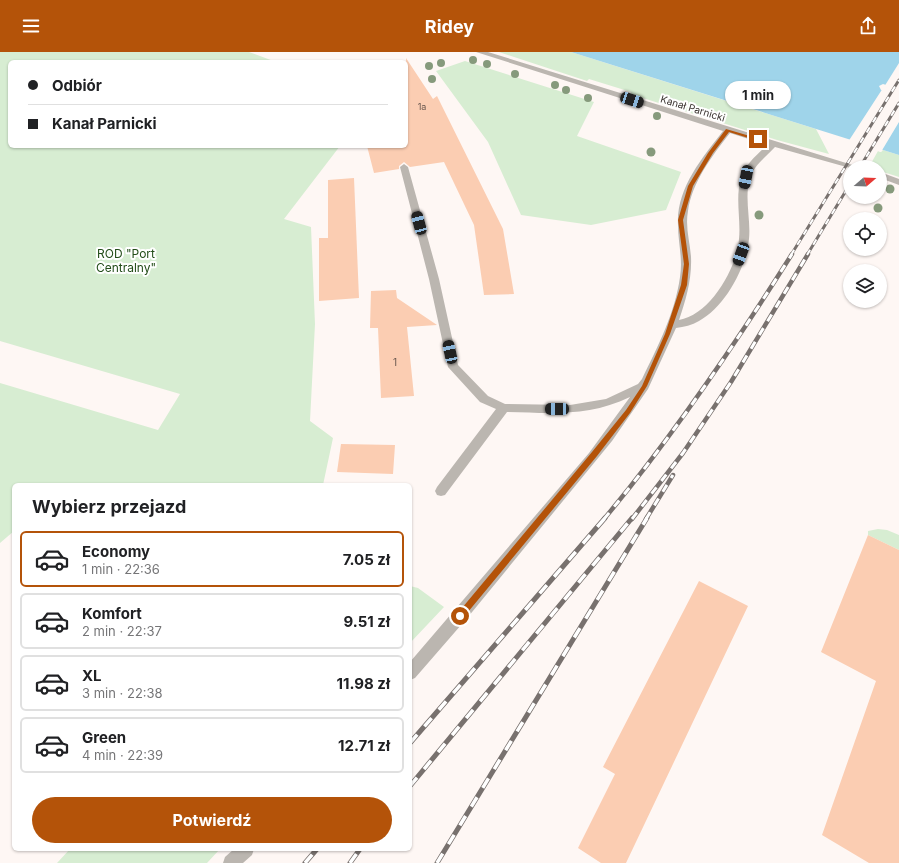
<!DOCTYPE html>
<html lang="pl">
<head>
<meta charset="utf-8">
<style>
	body { margin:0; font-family:Inter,sans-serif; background:#f2f2f2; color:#202124; height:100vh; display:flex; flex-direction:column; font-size:15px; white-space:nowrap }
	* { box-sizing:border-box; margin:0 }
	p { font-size:13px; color:#757577 }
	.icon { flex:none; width:22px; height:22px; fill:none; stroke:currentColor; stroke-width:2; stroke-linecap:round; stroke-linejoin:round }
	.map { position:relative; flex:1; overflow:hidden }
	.panel { position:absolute; left:12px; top:431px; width:400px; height:368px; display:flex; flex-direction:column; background:#fff; border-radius:6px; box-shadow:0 1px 3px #0004 }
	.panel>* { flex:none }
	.hud { position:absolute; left:8px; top:8px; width:400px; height:88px; border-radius:6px; box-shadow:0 1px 3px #0004; display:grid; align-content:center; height:88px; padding:0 20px; background:#fff }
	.needle { width:26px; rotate:71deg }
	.tools { position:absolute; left:843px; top:108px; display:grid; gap:8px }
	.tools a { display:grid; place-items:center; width:44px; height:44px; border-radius:50%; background:#fff; box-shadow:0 1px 3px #0004; font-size:20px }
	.end { position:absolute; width:18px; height:18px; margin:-9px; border:5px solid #b45309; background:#fff; box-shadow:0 0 0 2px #fff }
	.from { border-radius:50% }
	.bubble { position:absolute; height:28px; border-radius:14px; background:#fff; box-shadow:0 1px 3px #0004; font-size:13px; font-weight:700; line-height:28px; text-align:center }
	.car { position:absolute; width:12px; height:24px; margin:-12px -6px; border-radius:5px; box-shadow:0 0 3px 1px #0007; background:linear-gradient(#222 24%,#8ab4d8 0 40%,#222 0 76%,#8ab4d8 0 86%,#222 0) }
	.hud b { display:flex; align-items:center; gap:14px; height:38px; font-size:15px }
	.hud b+b { border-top:1px solid #e0e0e0 }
	.hud i { width:10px; height:10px; background:#202124 }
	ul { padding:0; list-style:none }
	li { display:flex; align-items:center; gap:12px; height:56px; margin:0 8px 6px; padding:0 12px; border:2px solid #e0e0e0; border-radius:6px }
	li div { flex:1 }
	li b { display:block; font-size:15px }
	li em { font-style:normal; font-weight:700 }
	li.on { border-color:#b45309 }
	li>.icon { width:36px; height:36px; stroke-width:1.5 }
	h2 { padding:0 20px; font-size:18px; line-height:48px }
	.primary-button { display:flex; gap:8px; margin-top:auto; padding:8px 20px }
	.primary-button a { flex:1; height:46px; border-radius:24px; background:#b45309; color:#fff; font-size:16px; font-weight:700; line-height:46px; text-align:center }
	header { display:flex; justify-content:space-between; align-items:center; height:52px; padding:0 20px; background:#b45309; color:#fff; font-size:18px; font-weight:700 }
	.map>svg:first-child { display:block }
	.green { fill:#d7edd2 }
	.water { fill:#9fd4ea }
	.pier { fill:#fef7f4 }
	.building { fill:#fbcdb2 }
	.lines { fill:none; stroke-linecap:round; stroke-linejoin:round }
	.minor { fill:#bbb6b0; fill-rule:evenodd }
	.rail-far2-casing { stroke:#78716e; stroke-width:3 }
	.rail-far1-casing { stroke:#78716e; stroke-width:4.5 }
	.rail-casing { stroke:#78716e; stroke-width:5 }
	.rail-far2 { stroke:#fff; stroke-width:2; stroke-dasharray:6; stroke-linecap:butt }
	.rail-far1 { stroke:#fff; stroke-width:3; stroke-dasharray:8; stroke-linecap:butt }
	.rail { stroke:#fff; stroke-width:3.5; stroke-dasharray:11; stroke-linecap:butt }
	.tree { fill:#869a7c }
	.route { fill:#b45309 }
	.labels { text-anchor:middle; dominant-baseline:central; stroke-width:4; stroke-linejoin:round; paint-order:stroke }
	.far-number-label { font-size:9px; fill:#69584f }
	.far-street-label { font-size:10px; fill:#38312e; stroke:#fff }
	.number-label { font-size:10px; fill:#69584f }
	.park-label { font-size:12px; fill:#234d19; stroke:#fff }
</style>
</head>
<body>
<header><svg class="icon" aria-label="menu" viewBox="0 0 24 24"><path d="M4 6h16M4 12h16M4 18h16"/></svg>Ridey<svg class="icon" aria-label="share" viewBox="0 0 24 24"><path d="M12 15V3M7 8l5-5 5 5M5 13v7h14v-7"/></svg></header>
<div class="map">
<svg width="899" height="811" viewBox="0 0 899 811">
	<rect width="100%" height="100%" fill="#fef7f4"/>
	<!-- green -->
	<path class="green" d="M 0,0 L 249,0 L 276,10 L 10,10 L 10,94 L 340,94 L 284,167 L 311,175 L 315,272 L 310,369 L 333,386 L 323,433 L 14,433 L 14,479 L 0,491 L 0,331 L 158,378 L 180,342 L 0,289 Z
		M 499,0 L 571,0 L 816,77 L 829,102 L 777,88 L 630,42 L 631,40 L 589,27 L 587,29 Z
		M 465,9 L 594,50 L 577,84 L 681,120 L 666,158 L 591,173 L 521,163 L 488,90 L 436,19 Z
		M 883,98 L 899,103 L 899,125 L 880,119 L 880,115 L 869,115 L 878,99 L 881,100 Z
		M 878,477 L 887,478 L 899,483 L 899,498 L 868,483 L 868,479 Z
		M 410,534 L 418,536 L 444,555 L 410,591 Z
		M 70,797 L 220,797 L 207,811 L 57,811 Z"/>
	<!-- water -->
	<path class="water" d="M 571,0 L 899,0 L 899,37 L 883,32 L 879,34 L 881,38 L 899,42 L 899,103 Z"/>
	<!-- pier -->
	<path class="pier" d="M 899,11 L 899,39 L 884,35 Z
		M 883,36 L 899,40 L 899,70 L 881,100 L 848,90 Z"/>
	<!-- building -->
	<path class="building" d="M 406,6 L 433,47 L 437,44 L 503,177 L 514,242 L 484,243 L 474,173 L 444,110 L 410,115 L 404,110 L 399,114 L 399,117 L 374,121 L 367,94 L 406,94 Z
		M 354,126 L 359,246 L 319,249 L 319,186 L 328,186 L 328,128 Z
		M 396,238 L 397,246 L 437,273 L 407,275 L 414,344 L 381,346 L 378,276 L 370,276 L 371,239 Z
		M 341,392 L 395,393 L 393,422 L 337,420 Z
		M 868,483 L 899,498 L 899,811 L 869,811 L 822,783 L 876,629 L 821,600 Z
		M 699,529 L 748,554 L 626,811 L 601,811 L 578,796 L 615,722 L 603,715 Z"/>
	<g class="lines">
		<!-- minor -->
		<path class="minor" d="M 476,0 L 488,0 L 859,115 L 850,116 L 775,95 C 766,105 754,113 750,126 C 744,146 751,167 749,187 C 746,216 725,255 699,269 C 692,273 684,275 676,276 L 648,337 L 612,389 L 468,565 L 415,626 L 410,628 L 410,610 L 589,401 L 630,345 C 589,365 551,361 507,360 L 445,443 L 441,444 L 437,443 L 435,439 L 437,435 L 496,357 L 480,350 L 448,315 L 429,227 L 400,115 L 404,112 L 408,115 L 439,227 L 458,313 L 488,344 L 505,352 L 570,353 L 606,347 L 638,332 L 642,327 C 658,294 675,261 680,225 C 683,207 678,190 678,173 C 676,137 702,106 723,79 ZM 730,81 L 767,93 C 757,103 745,112 741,126 C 735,146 741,167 739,187 C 737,216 710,263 679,268 C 686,248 692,227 691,205 C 690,190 685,175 688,159 C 692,130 712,104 730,81 Z
			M 880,120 L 899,127 L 899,133 L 880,126 Z
			M 234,797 L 254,797 L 252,803 L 243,811 L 223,811 L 225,805 Z"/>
		<defs>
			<path id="rail-far2" d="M 860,115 L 899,51
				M 791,203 L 899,28
				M 807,203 L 850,132"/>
			<path id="rail-far1" d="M 604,467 C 673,384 734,294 792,202
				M 632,467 L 683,401 L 731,330 L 808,202
				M 646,467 L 673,423"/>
			<path id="rail" d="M 410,691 L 605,466
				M 410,734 L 632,466
				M 305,811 L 317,797
				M 350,811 L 360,797
				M 437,811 L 647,466"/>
		</defs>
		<!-- rail-far2 casing -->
		<use href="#rail-far2" class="rail-far2-casing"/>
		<!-- rail-far1 casing -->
		<use href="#rail-far1" class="rail-far1-casing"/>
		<!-- rail casing -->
		<use href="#rail" class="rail-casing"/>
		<!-- rail-far2 -->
		<use href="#rail-far2" class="rail-far2"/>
		<!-- rail-far1 -->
		<use href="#rail-far1" class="rail-far1"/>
		<!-- rail -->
		<use href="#rail" class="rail"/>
	</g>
	<!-- trees -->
	<g class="tree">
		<circle cx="473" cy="8" r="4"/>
		<circle cx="441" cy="11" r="4"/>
		<circle cx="487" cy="12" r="4"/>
		<circle cx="429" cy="14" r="4"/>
		<circle cx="515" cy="22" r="4"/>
		<circle cx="432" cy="27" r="4"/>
		<circle cx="555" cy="33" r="4"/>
		<circle cx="566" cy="38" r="4"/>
		<circle cx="588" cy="46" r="4"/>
		<circle cx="657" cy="64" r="4"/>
		<circle cx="651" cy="100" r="4.5"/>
		<circle cx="890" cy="137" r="4.5"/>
		<circle cx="878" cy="156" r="4.5"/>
		<circle cx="759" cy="163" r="4.5"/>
	</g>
	<!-- route -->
	<path class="route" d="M 726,77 L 760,87 L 758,89 L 729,80 L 713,101 L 693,134 L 683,168 L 689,212 L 687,233 L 670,282 L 647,334 L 630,361 L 597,404 L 463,566 L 457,566 L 457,562 L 592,400 L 626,358 L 642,334 L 665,282 L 681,233 L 684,212 L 678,168 L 688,134 L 708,101 Z"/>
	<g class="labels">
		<!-- far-number labels -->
		<g class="far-number-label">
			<text x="422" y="54">1a</text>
		</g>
		<!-- far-street labels -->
		<g class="far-street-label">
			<text transform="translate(693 56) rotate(17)">Kanał Parnicki</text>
		</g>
		<!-- number labels -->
		<g class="number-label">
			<text x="395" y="310">1</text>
		</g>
		<!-- park labels -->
		<g class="park-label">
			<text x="126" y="201">ROD "Port<tspan x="126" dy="14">Centralny"</tspan></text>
		</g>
	</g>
</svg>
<div class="tools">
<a><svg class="needle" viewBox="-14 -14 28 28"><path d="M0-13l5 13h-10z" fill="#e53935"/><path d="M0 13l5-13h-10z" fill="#757577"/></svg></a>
<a><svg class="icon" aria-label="locate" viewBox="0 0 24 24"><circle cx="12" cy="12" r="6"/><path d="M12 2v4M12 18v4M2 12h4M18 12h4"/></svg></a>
<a><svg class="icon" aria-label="layers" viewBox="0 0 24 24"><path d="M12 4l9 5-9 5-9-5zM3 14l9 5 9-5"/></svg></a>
</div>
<i class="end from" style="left:460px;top:564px"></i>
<i class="end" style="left:758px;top:87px"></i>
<div class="bubble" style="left:725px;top:29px;width:66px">1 min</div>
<i class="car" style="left:632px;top:48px;rotate:108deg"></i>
<i class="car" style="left:746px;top:125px;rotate:191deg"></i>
<i class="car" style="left:419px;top:171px;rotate:345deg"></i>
<i class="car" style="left:741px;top:202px;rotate:200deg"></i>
<i class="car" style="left:450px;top:300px;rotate:348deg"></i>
<i class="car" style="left:557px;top:357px;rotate:270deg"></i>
<div class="hud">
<b><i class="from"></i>Odbiór</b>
<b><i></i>Kanał Parnicki</b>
</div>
<section class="panel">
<h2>Wybierz przejazd</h2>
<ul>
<li class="on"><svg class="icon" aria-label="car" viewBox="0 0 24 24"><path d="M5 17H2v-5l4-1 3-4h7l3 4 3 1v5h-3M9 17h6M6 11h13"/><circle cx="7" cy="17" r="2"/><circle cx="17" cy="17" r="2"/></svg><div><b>Economy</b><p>1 min · 22:36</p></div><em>7.05 zł</em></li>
<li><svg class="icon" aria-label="car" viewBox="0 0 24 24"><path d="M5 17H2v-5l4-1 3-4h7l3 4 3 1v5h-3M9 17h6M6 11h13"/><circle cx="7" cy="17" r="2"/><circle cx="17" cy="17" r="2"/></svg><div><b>Komfort</b><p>2 min · 22:37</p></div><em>9.51 zł</em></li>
<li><svg class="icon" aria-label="car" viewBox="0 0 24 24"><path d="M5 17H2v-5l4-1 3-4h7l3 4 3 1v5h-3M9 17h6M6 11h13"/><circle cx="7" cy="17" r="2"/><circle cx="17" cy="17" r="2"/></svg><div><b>XL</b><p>3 min · 22:38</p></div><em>11.98 zł</em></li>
<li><svg class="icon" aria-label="car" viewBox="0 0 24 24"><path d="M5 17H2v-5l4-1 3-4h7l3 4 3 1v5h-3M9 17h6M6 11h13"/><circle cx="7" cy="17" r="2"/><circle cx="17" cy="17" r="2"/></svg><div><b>Green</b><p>4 min · 22:39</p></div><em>12.71 zł</em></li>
</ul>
<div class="primary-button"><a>Potwierdź</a></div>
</section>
</div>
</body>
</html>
